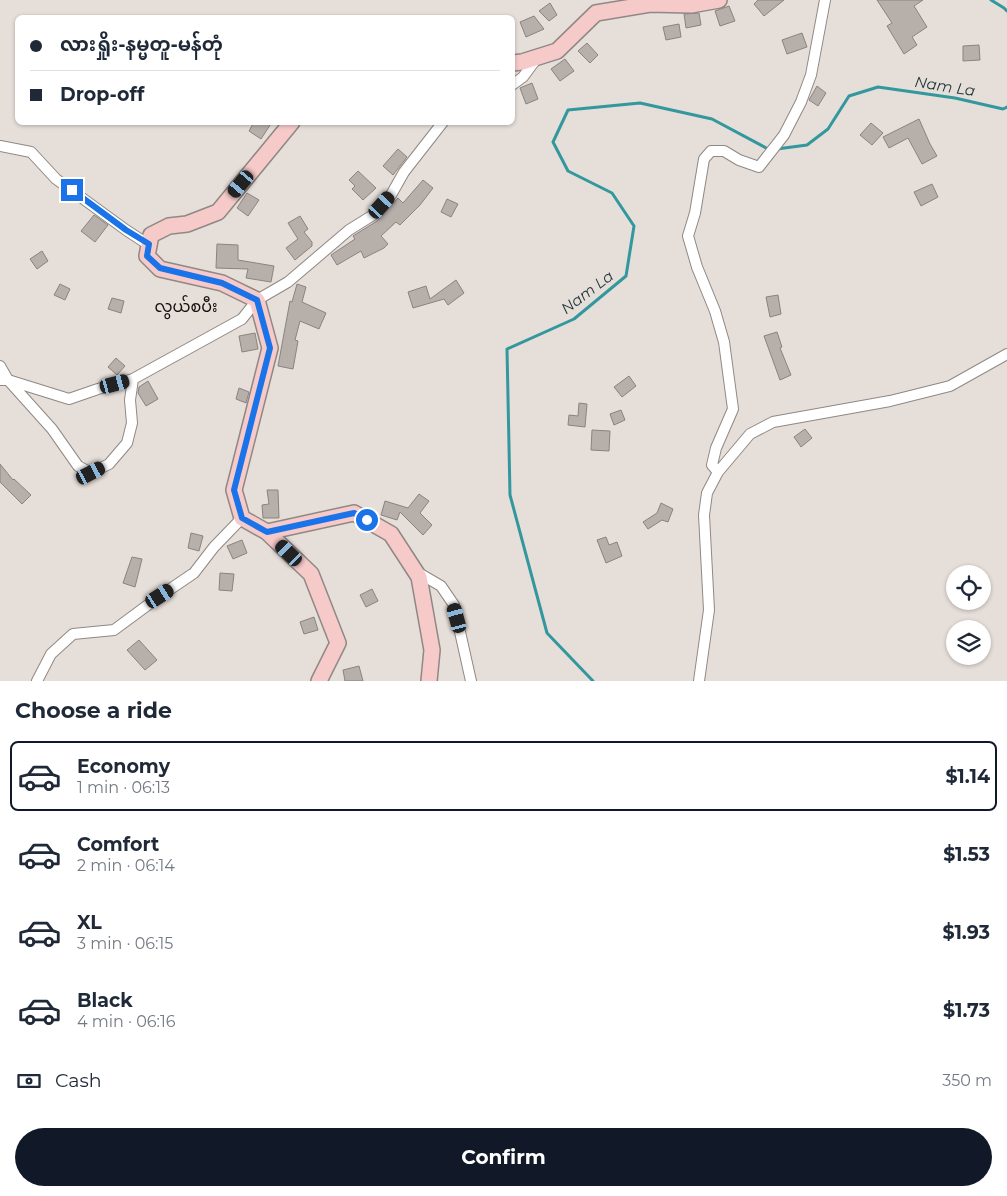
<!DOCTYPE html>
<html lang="en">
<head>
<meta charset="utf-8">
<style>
	body { margin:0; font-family:Montserrat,"Noto Sans Myanmar",sans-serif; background:#f6f6f7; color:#1f2937; height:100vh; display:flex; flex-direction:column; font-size:19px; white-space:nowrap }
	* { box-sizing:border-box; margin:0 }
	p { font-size:16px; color:#747a83 }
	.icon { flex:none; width:28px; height:28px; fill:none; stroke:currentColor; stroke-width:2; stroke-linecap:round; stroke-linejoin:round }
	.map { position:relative; height:681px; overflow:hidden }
	.panel { display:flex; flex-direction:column; background:#fff; flex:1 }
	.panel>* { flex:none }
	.top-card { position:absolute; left:15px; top:15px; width:500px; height:110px; border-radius:8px; box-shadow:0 1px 4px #0004; display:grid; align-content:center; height:110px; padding:0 15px; background:#fff }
	.buttons { position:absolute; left:946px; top:565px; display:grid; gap:10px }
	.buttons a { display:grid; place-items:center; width:45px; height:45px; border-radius:50%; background:#fff; box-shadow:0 1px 4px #0004; font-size:25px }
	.end { position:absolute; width:22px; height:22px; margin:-11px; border:6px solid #1a73e8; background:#fff; box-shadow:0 0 0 2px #fff }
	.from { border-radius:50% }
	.car { position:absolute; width:15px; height:30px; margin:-15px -8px; border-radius:6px; box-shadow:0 0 4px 1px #0007; background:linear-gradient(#222 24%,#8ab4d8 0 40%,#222 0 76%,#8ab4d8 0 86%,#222 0) }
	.top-card b { display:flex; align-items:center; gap:18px; height:48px; font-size:19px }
	.top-card b+b { border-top:1px solid #e0e1e3 }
	.top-card i { width:12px; height:12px; background:#1f2937 }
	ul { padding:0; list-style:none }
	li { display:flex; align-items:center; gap:15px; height:70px; margin:0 10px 8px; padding:0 5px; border:2px solid transparent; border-radius:8px }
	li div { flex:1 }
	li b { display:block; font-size:19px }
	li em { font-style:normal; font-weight:700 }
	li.on { border-color:#111827 }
	li>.icon { width:45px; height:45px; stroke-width:1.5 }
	h2 { padding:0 15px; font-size:22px; line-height:60px }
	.pay { display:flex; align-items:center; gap:12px; height:55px; padding:0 15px; font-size:19px }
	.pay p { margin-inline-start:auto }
	.primary-button { display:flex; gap:10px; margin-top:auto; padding:10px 15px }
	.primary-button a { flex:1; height:58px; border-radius:30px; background:#111827; color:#fff; font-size:20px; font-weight:700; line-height:58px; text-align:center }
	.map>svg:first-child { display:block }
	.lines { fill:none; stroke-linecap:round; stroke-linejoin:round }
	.stream { stroke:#32989e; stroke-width:3 }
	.building { fill:#b7afaa; stroke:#8a837f }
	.minor-casing { stroke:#8f8884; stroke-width:12 }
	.secondary-casing { stroke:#8f8884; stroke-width:18 }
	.minor { stroke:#fff; stroke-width:10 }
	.secondary { stroke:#f5cac9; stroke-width:15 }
	.route { stroke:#1a73e8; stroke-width:6 }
	.labels { text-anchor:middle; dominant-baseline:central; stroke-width:4.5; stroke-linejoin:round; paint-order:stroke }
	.water-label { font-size:15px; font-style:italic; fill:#1e3537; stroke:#e6ded9 }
	.quarter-label { font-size:16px; fill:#120f0e; stroke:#e6ded9 }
</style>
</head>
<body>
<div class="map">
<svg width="1007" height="681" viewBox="0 0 1007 681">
	<rect width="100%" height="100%" fill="#e6ded9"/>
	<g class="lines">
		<!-- stream -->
		<path class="stream" d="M 991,0 L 1004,8 L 1007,11
			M 777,149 L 807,145 L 828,129 L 849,96 L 878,87 L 955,98 L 1003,109 L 1007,107
			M 593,681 L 547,633 L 510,495 L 507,349 L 574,319 L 626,276 L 634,226 L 612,193 L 568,171 L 553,142 L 568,110 L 640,103 L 712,119 L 770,150"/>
	</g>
	<!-- building -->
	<path class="building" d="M 758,0 L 784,0 L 764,16 L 754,4 Z
		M 877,0 L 923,0 L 914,6 L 927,27 L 912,37 L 917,45 L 904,54 L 887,26 L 892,23 Z
		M 550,3 L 557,15 L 549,21 L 539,11 Z
		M 729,6 L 735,21 L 720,26 L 715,11 Z
		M 699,13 L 701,25 L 686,28 L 684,14 Z
		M 534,16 L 544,29 L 526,37 L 520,22 Z
		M 679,24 L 681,37 L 666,40 L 663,27 Z
		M 802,33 L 807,47 L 787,54 L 782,40 Z
		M 587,43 L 598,55 L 590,63 L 578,51 Z
		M 979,45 L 980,60 L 963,61 L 963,46 Z
		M 565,59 L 574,71 L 560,81 L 551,69 Z
		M 532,83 L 538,99 L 526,104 L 520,88 Z
		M 817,86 L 826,93 L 818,106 L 809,100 Z
		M 919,119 L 930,144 L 937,156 L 922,164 L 908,138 L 889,148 L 883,137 Z
		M 254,122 L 272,122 L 261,139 L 249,131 Z
		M 871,123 L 883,133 L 872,145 L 860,135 Z
		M 398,149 L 407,157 L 393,175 L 383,166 Z
		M 358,171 L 376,188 L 363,200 L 352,189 L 355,186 L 349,180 Z
		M 423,180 L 433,188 L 420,205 L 400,225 L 396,222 L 381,236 L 388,244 L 384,248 L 364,258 L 361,251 L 337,265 L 331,255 L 355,239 L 353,236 L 377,221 L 398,198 L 403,203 Z
		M 932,184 L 938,197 L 921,206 L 914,192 Z
		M 247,193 L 259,200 L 248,216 L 237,208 Z
		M 447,199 L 458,204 L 451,217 L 441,212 Z
		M 94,215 L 108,225 L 95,242 L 81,231 Z
		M 300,216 L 308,229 L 304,232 L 312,242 L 312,246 L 295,260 L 286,248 L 298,239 L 288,223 Z
		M 217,244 L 238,245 L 238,260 L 274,266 L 271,282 L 246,278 L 248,269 L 216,268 Z
		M 42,251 L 48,261 L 37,269 L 30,259 Z
		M 456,280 L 464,293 L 448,305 L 444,299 L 413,308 L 408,292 L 426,286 L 430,299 Z
		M 60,284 L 70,289 L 65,300 L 54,295 Z
		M 297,284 L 306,287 L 302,302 L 326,313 L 319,329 L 300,321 L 295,340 L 298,341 L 293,369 L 278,366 L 290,301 L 292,302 Z
		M 778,295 L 781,314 L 770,317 L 766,297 Z
		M 112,298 L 124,301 L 121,313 L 108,309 Z
		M 777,332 L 782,347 L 780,348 L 791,375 L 780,380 L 764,336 Z
		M 255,333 L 258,349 L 242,352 L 239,336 Z
		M 116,358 L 125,366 L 117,375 L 108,367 Z
		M 629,376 L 636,386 L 622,397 L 614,387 Z
		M 148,381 L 158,399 L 146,406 L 138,393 L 139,387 Z
		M 239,388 L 249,392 L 246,403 L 236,399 Z
		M 579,403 L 587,404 L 585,427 L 568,425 L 569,415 L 578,416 Z
		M 621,410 L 625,420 L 614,425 L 610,414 Z
		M 805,429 L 812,438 L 801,447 L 794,437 Z
		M 592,430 L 610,431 L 609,451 L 591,450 Z
		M 0,464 L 13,480 L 14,479 L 31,495 L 22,504 L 0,482 Z
		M 267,490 L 278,490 L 279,518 L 263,518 L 262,505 L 269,504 Z
		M 419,494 L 429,501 L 420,513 L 432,525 L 423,535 L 400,512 L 397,520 L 381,515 L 385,501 L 408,508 Z
		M 661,503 L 673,509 L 668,522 L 662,520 L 648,529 L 643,522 L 657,513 Z
		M 191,533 L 203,536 L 199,551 L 188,548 Z
		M 606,537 L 609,545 L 617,542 L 622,556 L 606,563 L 597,540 Z
		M 242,540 L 247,553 L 233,559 L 227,546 Z
		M 132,557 L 142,559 L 135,587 L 123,583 Z
		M 220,573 L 234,574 L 232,591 L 219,590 Z
		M 372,589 L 378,601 L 366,607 L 360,595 Z
		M 314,617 L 318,630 L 304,634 L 300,622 Z
		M 139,640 L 157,660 L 145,670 L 127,650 Z
		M 359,666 L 363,681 L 345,681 L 343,670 Z"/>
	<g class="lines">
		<defs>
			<path id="minor" d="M 512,85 L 523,77 L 537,58
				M 0,146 L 31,152 L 56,179 L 126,230 L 149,245
				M 0,366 L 8,380 L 52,429 L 78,466 L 91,473 L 109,464 L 127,443 L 132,423 L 130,400 L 133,379
				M 0,380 L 8,380 L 69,399 L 98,389 L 133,379 L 242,319 L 257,300 L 288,282 L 349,230 L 373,215 L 391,195 L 404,172 L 443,122
				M 718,472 L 712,465 L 716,448 L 733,409 L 724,342 L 715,311 L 697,267 L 688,236 L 695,213 L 704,159 L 711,151 L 724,151 L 739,160 L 759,167 L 784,135 L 801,102 L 811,75 L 825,0
				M 417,572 L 441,586 L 454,605 L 471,681
				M 37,681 L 51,654 L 73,634 L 114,630 L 160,596 L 194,573 L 214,547 L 242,518
				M 699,681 L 709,610 L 704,515 L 707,493 L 718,472 L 750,434 L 773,422 L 890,401 L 950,386 L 1007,354"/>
			<path id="secondary" d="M 512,63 L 522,62 L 557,51 L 596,13 L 650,4 L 691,5 L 719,0
				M 292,122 L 218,212 L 187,224 L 169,226 L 151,235 L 147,256 L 160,269 L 222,283 L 257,300 L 270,348 L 234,490 L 242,518 L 267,532 L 354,513 L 391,534 L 419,577 L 432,650 L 429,681
				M 267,532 L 311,574 L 338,643 L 319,681"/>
		</defs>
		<!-- minor casing -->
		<use href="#minor" class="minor-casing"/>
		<!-- secondary casing -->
		<use href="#secondary" class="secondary-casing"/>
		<!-- minor -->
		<use href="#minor" class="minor"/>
		<!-- secondary -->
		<use href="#secondary" class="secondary"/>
	</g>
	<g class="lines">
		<!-- route -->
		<path class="route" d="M 72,190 L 126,230 L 149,244 L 147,256 L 160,268 L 222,283 L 257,300 L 270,348 L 234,490 L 242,518 L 267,532 L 354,513 L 367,520"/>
	</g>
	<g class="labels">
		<!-- water labels -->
		<g class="water-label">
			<text transform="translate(945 86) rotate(9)">Nam La</text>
			<text transform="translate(587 292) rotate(-37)">Nam La</text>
		</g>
		<!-- quarter labels -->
		<g class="quarter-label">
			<text x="186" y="306">လွယ်စပီး</text>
		</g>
	</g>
</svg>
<div class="buttons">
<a><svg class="icon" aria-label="locate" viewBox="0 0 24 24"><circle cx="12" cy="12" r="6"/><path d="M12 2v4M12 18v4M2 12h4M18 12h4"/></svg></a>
<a><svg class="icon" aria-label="layers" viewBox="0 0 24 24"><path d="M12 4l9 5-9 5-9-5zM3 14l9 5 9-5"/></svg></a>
</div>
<i class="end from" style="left:367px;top:520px"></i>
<i class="end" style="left:72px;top:190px"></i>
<i class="car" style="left:241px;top:184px;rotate:220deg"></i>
<i class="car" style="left:382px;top:205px;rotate:42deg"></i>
<i class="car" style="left:115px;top:384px;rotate:75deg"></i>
<i class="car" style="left:91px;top:473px;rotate:63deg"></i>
<i class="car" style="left:289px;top:553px;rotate:314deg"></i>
<i class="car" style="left:160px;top:596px;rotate:57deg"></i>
<i class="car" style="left:457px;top:618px;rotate:345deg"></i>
<div class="top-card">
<b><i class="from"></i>လားရှိုး-နမ္မတူ-မန်တုံ</b>
<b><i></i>Drop-off</b>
</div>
</div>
<section class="panel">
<h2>Choose a ride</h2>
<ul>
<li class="on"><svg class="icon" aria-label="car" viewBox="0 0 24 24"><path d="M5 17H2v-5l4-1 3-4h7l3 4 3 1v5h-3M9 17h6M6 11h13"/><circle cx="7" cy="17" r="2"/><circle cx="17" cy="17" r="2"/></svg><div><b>Economy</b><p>1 min · 06:13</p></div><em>$1.14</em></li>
<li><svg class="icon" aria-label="car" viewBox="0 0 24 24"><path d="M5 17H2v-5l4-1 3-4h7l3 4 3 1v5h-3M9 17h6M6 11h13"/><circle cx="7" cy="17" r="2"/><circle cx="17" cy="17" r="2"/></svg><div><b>Comfort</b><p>2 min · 06:14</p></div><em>$1.53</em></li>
<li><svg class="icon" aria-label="car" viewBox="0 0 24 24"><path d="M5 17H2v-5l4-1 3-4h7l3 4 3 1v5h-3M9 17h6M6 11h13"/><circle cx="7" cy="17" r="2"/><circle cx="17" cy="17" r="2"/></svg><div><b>XL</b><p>3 min · 06:15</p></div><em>$1.93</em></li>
<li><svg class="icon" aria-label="car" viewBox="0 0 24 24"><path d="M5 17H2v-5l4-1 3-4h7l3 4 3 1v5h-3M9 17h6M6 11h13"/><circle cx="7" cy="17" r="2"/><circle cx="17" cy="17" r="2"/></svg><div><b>Black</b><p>4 min · 06:16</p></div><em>$1.73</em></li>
</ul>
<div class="pay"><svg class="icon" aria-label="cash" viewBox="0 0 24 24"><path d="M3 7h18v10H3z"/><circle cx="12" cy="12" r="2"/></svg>Cash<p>350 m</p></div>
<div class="primary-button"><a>Confirm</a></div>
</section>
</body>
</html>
